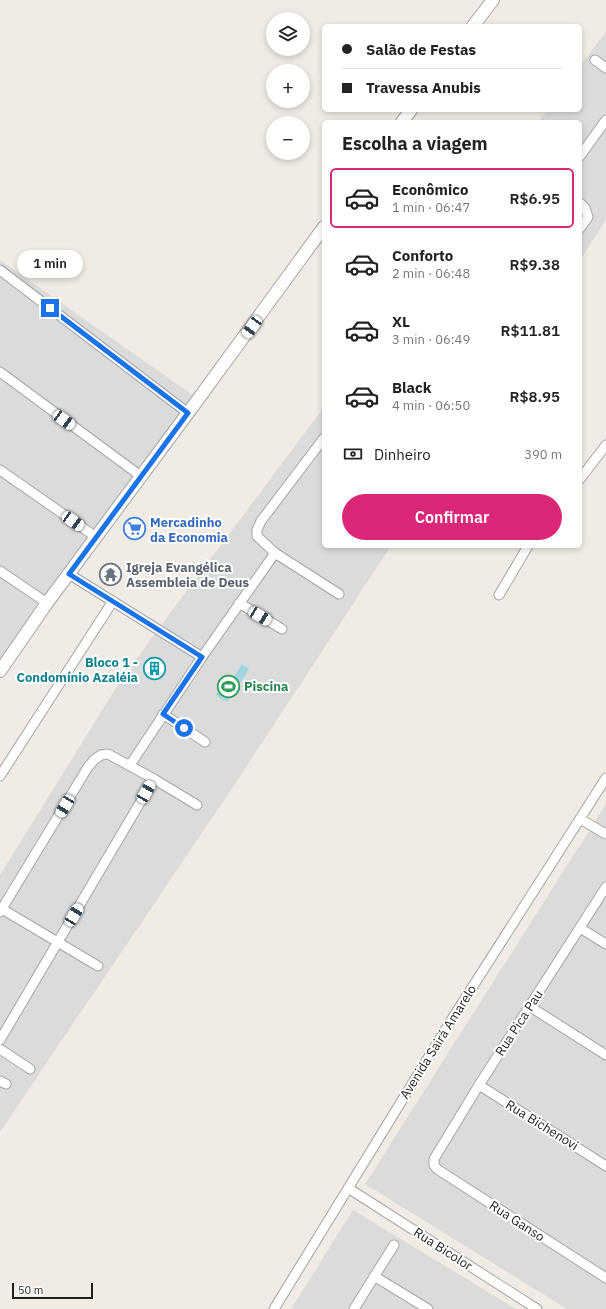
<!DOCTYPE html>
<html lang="pt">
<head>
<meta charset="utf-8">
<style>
	body { margin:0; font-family:"IBM Plex Sans",sans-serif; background:#f2f2f2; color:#222; height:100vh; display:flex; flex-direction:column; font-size:15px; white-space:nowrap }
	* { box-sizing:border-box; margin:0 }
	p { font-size:13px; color:#767676 }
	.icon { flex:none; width:22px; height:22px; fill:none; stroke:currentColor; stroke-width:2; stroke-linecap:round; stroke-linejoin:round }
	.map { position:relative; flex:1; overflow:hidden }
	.drawer { position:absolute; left:322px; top:120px; width:260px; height:428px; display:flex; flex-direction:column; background:#fff; border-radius:6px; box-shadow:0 2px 6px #0003 }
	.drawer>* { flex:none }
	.hud { position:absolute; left:322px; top:24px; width:260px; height:88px; border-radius:6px; box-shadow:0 2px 6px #0003; display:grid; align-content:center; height:88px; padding:0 20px; background:#fff }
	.controls { position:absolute; left:266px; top:12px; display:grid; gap:8px }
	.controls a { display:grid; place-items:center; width:44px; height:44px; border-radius:50%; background:#fff; box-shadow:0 2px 6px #0003; font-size:20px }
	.scale { position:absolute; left:12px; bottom:10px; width:81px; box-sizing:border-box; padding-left:4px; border:2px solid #1e1e1e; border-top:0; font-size:11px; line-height:14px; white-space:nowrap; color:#1e1e1e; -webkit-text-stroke:3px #fff; paint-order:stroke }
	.end { position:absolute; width:18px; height:18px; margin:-9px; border:5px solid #1a73e8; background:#fff; box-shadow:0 0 0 2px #fff }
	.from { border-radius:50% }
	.bubble { position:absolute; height:28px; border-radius:14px; background:#fff; box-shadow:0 2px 6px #0003; font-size:13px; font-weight:600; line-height:28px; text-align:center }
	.car { position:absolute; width:12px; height:24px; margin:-12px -6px; border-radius:5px; box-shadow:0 0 3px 1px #0007; background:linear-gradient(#fff 24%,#345 0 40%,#fff 0 76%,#345 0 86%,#fff 0) }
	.hud b { display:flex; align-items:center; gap:14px; height:38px; font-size:15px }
	.hud b+b { border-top:1px solid #e0e0e0 }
	.hud i { width:10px; height:10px; background:#222 }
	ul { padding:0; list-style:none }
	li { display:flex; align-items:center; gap:12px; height:60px; margin:0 8px 6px; padding:0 12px; border:2px solid transparent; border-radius:6px }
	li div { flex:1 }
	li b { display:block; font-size:15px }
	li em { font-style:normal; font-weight:600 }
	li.current { border-color:#db2777 }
	li>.icon { width:36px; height:36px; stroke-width:1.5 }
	h2 { padding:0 20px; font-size:18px; line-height:48px }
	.pay { display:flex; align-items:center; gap:10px; height:44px; padding:0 20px; font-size:15px }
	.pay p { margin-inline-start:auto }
	.primary-button { display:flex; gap:8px; margin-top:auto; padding:8px 20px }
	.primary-button a { flex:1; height:46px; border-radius:24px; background:#db2777; color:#fff; font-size:16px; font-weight:600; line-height:46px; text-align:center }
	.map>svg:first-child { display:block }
	.residential { fill:#dcdbdb }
	.water { fill:#a1d5e0 }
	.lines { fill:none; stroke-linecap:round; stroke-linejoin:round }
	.minor-casing { stroke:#a5a5a5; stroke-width:11 }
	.tertiary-casing { stroke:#a5a5a5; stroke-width:14 }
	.minor { stroke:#fff; stroke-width:9 }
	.tertiary { stroke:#fff; stroke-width:12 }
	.route { stroke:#1a73e8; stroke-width:5 }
	.labels { text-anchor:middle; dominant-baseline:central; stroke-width:4; stroke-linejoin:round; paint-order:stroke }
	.shop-label { font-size:13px; font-weight:bold; fill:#366cbe; stroke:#fff; text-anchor:start }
	.worship-label { font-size:13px; font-weight:bold; fill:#5b616d; stroke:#fff; text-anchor:start }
	.culture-label { font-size:13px; font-weight:bold; fill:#0d838f; stroke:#fff; text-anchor:end }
	.leisure-label { font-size:13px; font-weight:bold; fill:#27864d; stroke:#fff; text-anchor:start }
	.street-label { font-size:13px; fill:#1e1e1e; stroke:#fff }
</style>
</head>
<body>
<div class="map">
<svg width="606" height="1309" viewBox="0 0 606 1309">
	<rect width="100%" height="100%" fill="#f0ebe4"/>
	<!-- residential -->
	<path class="residential" d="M 606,32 L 606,220 L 580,260 L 580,122 L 538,122 L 547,110 L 580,110 L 580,66 Z
		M 0,260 L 197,398 L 36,622 L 0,679 Z
		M 324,407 L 324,546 L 391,546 L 239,778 L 0,1132 L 0,875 L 114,691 L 153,636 Z
		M 606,804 L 606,1309 L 567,1309 L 365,1184 Z
		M 353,1210 L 516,1309 L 291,1309 Z"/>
	<!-- water -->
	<path class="water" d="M 242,664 L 249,669 L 227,702 L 216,695 L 229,674 L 234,677 Z"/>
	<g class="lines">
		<defs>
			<path id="minor" d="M 595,60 L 606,68
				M 580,156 L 606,120
				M 580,203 L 585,208 L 588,217 L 580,228
				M 0,270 L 188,413
				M 0,372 L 142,477
				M 324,438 L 261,521 L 257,530 L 257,536 L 275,553 L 339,594
				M 0,470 L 96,537
				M 580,479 L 606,445
				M 0,571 L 47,603
				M 69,574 L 202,657
				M 499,595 L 528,546
				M 239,603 L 282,629
				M 163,714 L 205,742
				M 130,765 L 202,657 L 275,553
				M 0,776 L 113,601
				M 580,819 L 606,834
				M 606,887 L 479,1085 L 434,1159 L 434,1165 L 437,1169 L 606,1278
				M 2,909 L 98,966
				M 0,912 L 88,767 L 94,760 L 101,755 L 108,754 L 154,779 L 197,805
				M 580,928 L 606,944
				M 529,1006 L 606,1055
				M 0,1040 L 154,779
				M 0,1049 L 30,1069
				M 0,1081 L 6,1084
				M 479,1085 L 606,1166
				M 348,1188 L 537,1309
				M 374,1276 L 428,1309
				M 274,1309 L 452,1019 L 606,778
				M 354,1309 L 394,1245"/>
			<path id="tertiary" d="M 473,26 L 493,0
				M 402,122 L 411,110
				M 0,671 L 47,603 L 188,413 L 324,227"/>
		</defs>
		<!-- minor casing -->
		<use href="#minor" class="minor-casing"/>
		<!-- tertiary casing -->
		<use href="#tertiary" class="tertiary-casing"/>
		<!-- minor -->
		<use href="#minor" class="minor"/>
		<!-- tertiary -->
		<use href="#tertiary" class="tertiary"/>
	</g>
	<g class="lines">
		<!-- route -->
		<path class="route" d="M 50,308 L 188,413 L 69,574 L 202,657 L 163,714 L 184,728"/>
	</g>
	<!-- icons -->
	<defs>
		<symbol id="supermarket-ring" viewBox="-11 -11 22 22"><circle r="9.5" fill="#fff" stroke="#3f7fe0" stroke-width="1.5"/><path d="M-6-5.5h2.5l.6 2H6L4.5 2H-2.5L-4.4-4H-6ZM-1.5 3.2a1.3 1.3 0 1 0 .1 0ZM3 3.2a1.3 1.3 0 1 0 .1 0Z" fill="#3f7fe0"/></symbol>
		<symbol id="temple-ring" viewBox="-11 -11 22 22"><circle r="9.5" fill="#fff" stroke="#6b7280" stroke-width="1.5"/><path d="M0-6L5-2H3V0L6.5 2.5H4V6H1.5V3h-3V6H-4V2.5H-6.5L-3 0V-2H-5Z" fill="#6b7280"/></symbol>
		<symbol id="building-ring" viewBox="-11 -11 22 22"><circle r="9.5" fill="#fff" stroke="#0f9aa8" stroke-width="1.5"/><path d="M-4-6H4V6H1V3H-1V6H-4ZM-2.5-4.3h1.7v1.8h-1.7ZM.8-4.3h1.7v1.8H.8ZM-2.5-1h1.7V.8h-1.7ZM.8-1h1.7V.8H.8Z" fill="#0f9aa8"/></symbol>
		<symbol id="stadium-ring" viewBox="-11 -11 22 22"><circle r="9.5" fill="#fff" stroke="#2e9e5b" stroke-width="1.5"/><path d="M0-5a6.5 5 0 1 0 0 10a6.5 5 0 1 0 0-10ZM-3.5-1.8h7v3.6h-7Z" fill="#2e9e5b"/></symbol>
	</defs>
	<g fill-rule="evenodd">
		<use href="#supermarket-ring" x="122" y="516" width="25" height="25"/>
		<use href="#temple-ring" x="98" y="562" width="25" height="25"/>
		<use href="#building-ring" x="142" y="656" width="25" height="25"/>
		<use href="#stadium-ring" x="216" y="674" width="25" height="25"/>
	</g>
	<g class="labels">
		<!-- shop labels -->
		<g class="shop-label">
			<text x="150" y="522">Mercadinho<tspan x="150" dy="15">da Economia</tspan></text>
		</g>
		<!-- worship labels -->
		<g class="worship-label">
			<text x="126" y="567">Igreja Evangélica<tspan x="126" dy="15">Assembleia de Deus</tspan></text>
		</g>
		<!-- culture labels -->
		<g class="culture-label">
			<text x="138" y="662">Bloco 1 -<tspan x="138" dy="15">Condomínio Azaléia</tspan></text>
		</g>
		<!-- leisure labels -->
		<g class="leisure-label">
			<text x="244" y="686">Piscina</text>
		</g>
		<!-- street labels -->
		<g class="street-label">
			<text transform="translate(519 1023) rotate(-57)">Rua Pica Pau</text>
			<text transform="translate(438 1042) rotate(-58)">Avenida Sairá Amarelo</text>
			<text transform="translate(542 1125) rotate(32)">Rua Bichenovi</text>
			<text transform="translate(517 1221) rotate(33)">Rua Ganso</text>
			<text transform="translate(443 1249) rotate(33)">Rua Bicolor</text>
		</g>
	</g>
</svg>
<div class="controls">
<a><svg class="icon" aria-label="layers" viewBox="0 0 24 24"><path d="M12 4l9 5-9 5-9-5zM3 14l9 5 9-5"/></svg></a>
<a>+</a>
<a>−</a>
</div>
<div class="scale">50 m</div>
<i class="end from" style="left:184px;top:728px"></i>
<i class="end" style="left:50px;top:308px"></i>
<div class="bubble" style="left:17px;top:250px;width:66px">1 min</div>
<i class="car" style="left:252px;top:327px;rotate:216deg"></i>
<i class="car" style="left:64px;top:420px;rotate:126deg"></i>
<i class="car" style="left:73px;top:521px;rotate:125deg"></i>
<i class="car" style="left:260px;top:616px;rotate:121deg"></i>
<i class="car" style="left:146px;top:792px;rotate:30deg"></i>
<i class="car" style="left:65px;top:806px;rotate:211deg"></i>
<i class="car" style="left:74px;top:915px;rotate:31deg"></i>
<div class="hud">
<b><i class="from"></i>Salão de Festas</b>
<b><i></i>Travessa Anubis</b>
</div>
<section class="drawer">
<h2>Escolha a viagem</h2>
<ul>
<li class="current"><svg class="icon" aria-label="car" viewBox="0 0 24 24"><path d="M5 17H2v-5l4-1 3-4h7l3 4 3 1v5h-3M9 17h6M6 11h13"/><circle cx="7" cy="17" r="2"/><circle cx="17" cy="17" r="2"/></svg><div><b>Econômico</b><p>1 min · 06:47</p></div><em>R$6.95</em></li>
<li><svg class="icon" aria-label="car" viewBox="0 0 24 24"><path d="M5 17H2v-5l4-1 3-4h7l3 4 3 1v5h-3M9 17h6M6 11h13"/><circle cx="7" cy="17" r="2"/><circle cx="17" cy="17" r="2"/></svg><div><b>Conforto</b><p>2 min · 06:48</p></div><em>R$9.38</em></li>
<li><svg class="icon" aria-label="car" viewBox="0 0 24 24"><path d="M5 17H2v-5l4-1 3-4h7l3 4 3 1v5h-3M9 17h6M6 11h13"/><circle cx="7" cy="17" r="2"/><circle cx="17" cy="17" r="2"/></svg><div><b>XL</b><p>3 min · 06:49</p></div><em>R$11.81</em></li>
<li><svg class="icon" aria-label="car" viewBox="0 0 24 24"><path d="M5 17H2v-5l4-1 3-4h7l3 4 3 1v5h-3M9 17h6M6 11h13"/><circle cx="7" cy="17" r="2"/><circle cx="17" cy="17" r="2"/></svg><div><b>Black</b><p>4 min · 06:50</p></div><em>R$8.95</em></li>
</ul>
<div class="pay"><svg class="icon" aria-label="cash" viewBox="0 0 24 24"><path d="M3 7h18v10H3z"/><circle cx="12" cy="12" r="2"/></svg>Dinheiro<p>390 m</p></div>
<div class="primary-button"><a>Confirmar</a></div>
</section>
</div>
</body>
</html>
